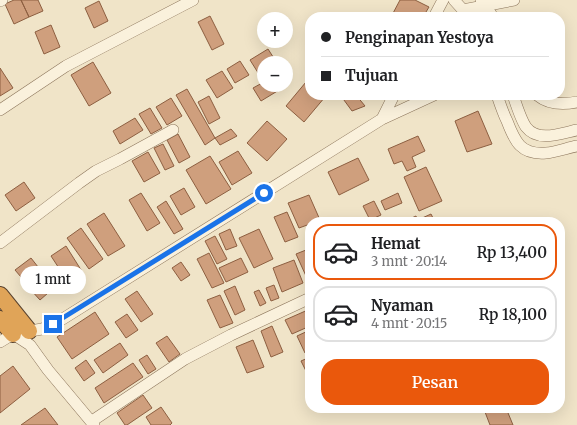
<!DOCTYPE html>
<html lang="id">
<head>
<meta charset="utf-8">
<style>
	body { margin:0; font-family:Merriweather,serif; background:#f2f2f2; color:#202124; height:100vh; display:flex; flex-direction:column; font-size:15px; white-space:nowrap }
	* { box-sizing:border-box; margin:0 }
	p { font-size:13px; color:#757577 }
	.icon { flex:none; width:22px; height:22px; fill:none; stroke:currentColor; stroke-width:2; stroke-linecap:round; stroke-linejoin:round }
	.map { position:relative; flex:1; overflow:hidden }
	.details { position:absolute; left:305px; top:217px; width:260px; height:196px; display:flex; flex-direction:column; background:#fff; border-radius:16px; box-shadow:0 4px 16px #0002 }
	.details>* { flex:none }
	.top-card { position:absolute; left:305px; top:12px; width:260px; height:88px; border-radius:16px; box-shadow:0 4px 16px #0002; display:grid; align-content:center; height:88px; padding:0 16px; background:#fff }
	.buttons { position:absolute; left:257px; top:12px; display:grid; gap:8px }
	.buttons a { display:grid; place-items:center; width:36px; height:36px; border-radius:50%; background:#fff; box-shadow:0 4px 16px #0002; font-size:20px }
	.end { position:absolute; width:18px; height:18px; margin:-9px; border:5px solid #1a73e8; background:#fff; box-shadow:0 0 0 2px #fff }
	.from { border-radius:50% }
	.bubble { position:absolute; height:28px; border-radius:14px; background:#fff; box-shadow:0 4px 16px #0002; font-size:13px; font-weight:600; line-height:28px; text-align:center }
	.top-card b { display:flex; align-items:center; gap:14px; height:38px; font-size:15px }
	.top-card b+b { border-top:1px solid #e0e0e0 }
	.top-card i { width:10px; height:10px; background:#202124 }
	ul { padding:7px 0 0; list-style:none }
	li { display:flex; align-items:center; gap:12px; height:56px; margin:0 8px 6px; padding:0 8px; border:2px solid #e0e0e0; border-radius:16px }
	li div { flex:1 }
	li b { display:block; font-size:15px }
	li em { font-style:normal; font-weight:600 }
	li.on { border-color:#ea580c }
	li>.icon { width:36px; height:36px; stroke-width:1.5 }
	.button { display:flex; gap:8px; margin-top:auto; padding:8px 16px }
	.button a { flex:1; height:46px; border-radius:16px; background:#ea580c; color:#fff; font-size:16px; font-weight:600; line-height:46px; text-align:center }
	.map>svg:first-child { display:block }
	.building { fill:#cf9f7d; stroke:#8d5f41 }
	.lines { fill:none; stroke-linecap:round; stroke-linejoin:round }
	.minor-casing { stroke:#8d765c; stroke-width:12 }
	.highway-casing { stroke:#5b4430; stroke-width:18 }
	.minor { stroke:#faf1dc; stroke-width:11 }
	.highway { stroke:#e0a458; stroke-width:16 }
	.route { stroke:#1a73e8; stroke-width:5 }
</style>
</head>
<body>
<div class="map">
<svg width="577" height="425" viewBox="0 0 577 425">
	<rect width="100%" height="100%" fill="#f0e4c8"/>
	<!-- building -->
	<path class="building" d="M 14,0 L 21,0 L 29,17 L 14,24 L 5,4 Z
		M 21,0 L 38,0 L 43,11 L 29,17 Z
		M 400,0 L 415,0 L 429,7 L 423,17 L 391,17 Z
		M 99,1 L 108,21 L 94,28 L 85,8 Z
		M 210,16 L 224,44 L 212,50 L 198,22 Z
		M 51,25 L 60,47 L 44,54 L 35,32 Z
		M 268,49 L 277,63 L 264,63 L 264,78 L 262,79 L 250,60 Z
		M 240,61 L 249,75 L 235,83 L 227,69 Z
		M 93,62 L 111,93 L 89,106 L 71,75 Z
		M 0,68 L 13,88 L 0,96 Z
		M 222,71 L 233,88 L 217,98 L 206,80 Z
		M 264,82 L 264,85 L 282,85 L 284,87 L 261,101 L 253,88 Z
		M 306,82 L 310,85 L 310,95 L 322,95 L 325,97 L 304,122 L 286,106 Z
		M 187,89 L 215,138 L 205,145 L 176,95 Z
		M 343,95 L 356,95 L 365,106 L 352,111 L 341,96 Z
		M 209,96 L 220,118 L 209,124 L 198,102 Z
		M 171,98 L 182,116 L 167,125 L 156,107 Z
		M 150,108 L 162,128 L 151,134 L 139,114 Z
		M 478,111 L 492,144 L 467,152 L 455,121 Z
		M 135,118 L 143,130 L 120,144 L 113,131 Z
		M 267,121 L 287,139 L 267,161 L 247,143 Z
		M 231,129 L 237,136 L 220,145 L 215,138 Z
		M 178,134 L 190,157 L 179,163 L 167,140 Z
		M 418,136 L 425,151 L 412,157 L 416,167 L 407,171 L 402,161 L 394,164 L 388,149 Z
		M 163,144 L 174,166 L 165,170 L 154,148 Z
		M 238,151 L 252,173 L 232,185 L 219,162 Z
		M 148,152 L 160,173 L 144,182 L 132,161 Z
		M 210,156 L 231,189 L 206,204 L 186,170 Z
		M 358,158 L 369,180 L 339,195 L 328,172 Z
		M 426,167 L 442,201 L 419,211 L 404,177 Z
		M 24,182 L 35,198 L 16,211 L 5,195 Z
		M 184,188 L 195,207 L 181,215 L 170,196 Z
		M 141,193 L 160,223 L 147,231 L 129,200 Z
		M 398,193 L 402,203 L 385,210 L 381,201 Z
		M 309,195 L 320,220 L 314,222 L 310,222 L 310,224 L 299,228 L 288,203 Z
		M 166,201 L 183,229 L 174,234 L 157,207 Z
		M 374,201 L 381,215 L 370,220 L 363,206 Z
		M 287,212 L 298,237 L 285,242 L 274,217 Z
		M 104,213 L 125,246 L 108,256 L 87,224 Z
		M 431,214 L 435,222 L 422,222 L 420,219 Z
		M 416,216 L 418,222 L 403,222 Z
		M 81,228 L 103,259 L 89,269 L 67,238 Z
		M 230,229 L 237,246 L 226,250 L 219,234 Z
		M 259,229 L 273,259 L 254,268 L 239,238 Z
		M 215,236 L 227,259 L 217,264 L 205,241 Z
		M 66,246 L 83,273 L 68,282 L 51,256 Z
		M 306,250 L 310,260 L 310,274 L 306,276 L 296,254 Z
		M 209,253 L 224,283 L 212,288 L 197,259 Z
		M 31,258 L 42,272 L 27,284 L 15,270 Z
		M 241,258 L 248,272 L 226,282 L 219,268 Z
		M 294,260 L 303,283 L 282,292 L 273,268 Z
		M 181,262 L 190,275 L 181,281 L 172,268 Z
		M 46,275 L 56,286 L 40,300 L 30,289 Z
		M 274,285 L 279,298 L 271,301 L 266,288 Z
		M 235,286 L 245,310 L 235,315 L 224,291 Z
		M 259,290 L 266,303 L 260,306 L 254,292 Z
		M 137,291 L 153,314 L 141,322 L 125,299 Z
		M 220,295 L 233,323 L 220,328 L 207,300 Z
		M 310,309 L 310,326 L 292,334 L 285,320 Z
		M 95,312 L 109,334 L 72,359 L 57,337 Z
		M 127,314 L 138,330 L 126,338 L 115,322 Z
		M 272,326 L 283,352 L 271,357 L 261,331 Z
		M 310,330 L 310,351 L 305,353 L 297,336 Z
		M 167,336 L 180,354 L 169,362 L 156,343 Z
		M 253,340 L 264,367 L 247,373 L 236,347 Z
		M 120,343 L 128,355 L 103,373 L 94,360 Z
		M 147,355 L 156,369 L 148,374 L 139,360 Z
		M 310,357 L 310,377 L 309,377 L 301,361 Z
		M 86,360 L 95,373 L 84,381 L 75,368 Z
		M 133,363 L 143,377 L 104,403 L 95,388 Z
		M 13,366 L 30,389 L 0,413 L 0,376 Z
		M 143,395 L 152,408 L 127,425 L 125,425 L 117,413 Z
		M 161,407 L 172,423 L 170,425 L 151,425 L 146,417 Z
		M 45,408 L 58,425 L 21,425 Z
		M 495,408 L 506,408 L 513,425 L 490,425 L 485,412 Z"/>
	<g class="lines">
		<defs>
			<path id="minor" d="M 454,0 L 463,10 L 467,17
				M 481,0 L 493,17
				M 0,1 L 2,0
				M 463,10 L 514,0
				M 434,17 L 443,0
				M 497,95 C 500,104 503,113 507,121 C 515,142 521,155 546,153 C 556,152 567,148 577,146
				M 513,95 C 516,104 521,120 526,127 C 538,143 562,133 577,130
				M 537,95 C 548,104 563,105 577,102
				M 0,110 L 66,66 L 193,0
				M 382,119 L 394,95
				M 0,243 L 79,183 L 96,171 L 120,159 L 173,130
				M 13,334 L 30,345 L 48,370 L 94,425
				M 0,342 L 13,334 L 42,329 L 53,325 L 382,119 L 434,95
				M 92,421 L 185,359 L 231,335 L 310,298"/>
			<path id="highway" d="M 0,295 L 29,331
				M 0,319 L 13,334"/>
		</defs>
		<!-- minor casing -->
		<use href="#minor" class="minor-casing"/>
		<!-- highway casing -->
		<use href="#highway" class="highway-casing"/>
		<!-- minor -->
		<use href="#minor" class="minor"/>
		<!-- highway -->
		<use href="#highway" class="highway"/>
	</g>
	<g class="lines">
		<!-- route -->
		<path class="route" d="M 53,324 L 264,193"/>
	</g>
</svg>
<div class="buttons">
<a>+</a>
<a>−</a>
</div>
<i class="end from" style="left:264px;top:193px"></i>
<i class="end" style="left:53px;top:324px"></i>
<div class="bubble" style="left:20px;top:266px;width:66px">1 mnt</div>
<div class="top-card">
<b><i class="from"></i>Penginapan Yestoya</b>
<b><i></i>Tujuan</b>
</div>
<section class="details">
<ul>
<li class="on"><svg class="icon" aria-label="car" viewBox="0 0 24 24"><path d="M5 17H2v-5l4-1 3-4h7l3 4 3 1v5h-3M9 17h6M6 11h13"/><circle cx="7" cy="17" r="2"/><circle cx="17" cy="17" r="2"/></svg><div><b>Hemat</b><p>3 mnt · 20:14</p></div><em>Rp 13,400</em></li>
<li><svg class="icon" aria-label="car" viewBox="0 0 24 24"><path d="M5 17H2v-5l4-1 3-4h7l3 4 3 1v5h-3M9 17h6M6 11h13"/><circle cx="7" cy="17" r="2"/><circle cx="17" cy="17" r="2"/></svg><div><b>Nyaman</b><p>4 mnt · 20:15</p></div><em>Rp 18,100</em></li>
</ul>
<div class="button"><a>Pesan</a></div>
</section>
</div>
</body>
</html>
